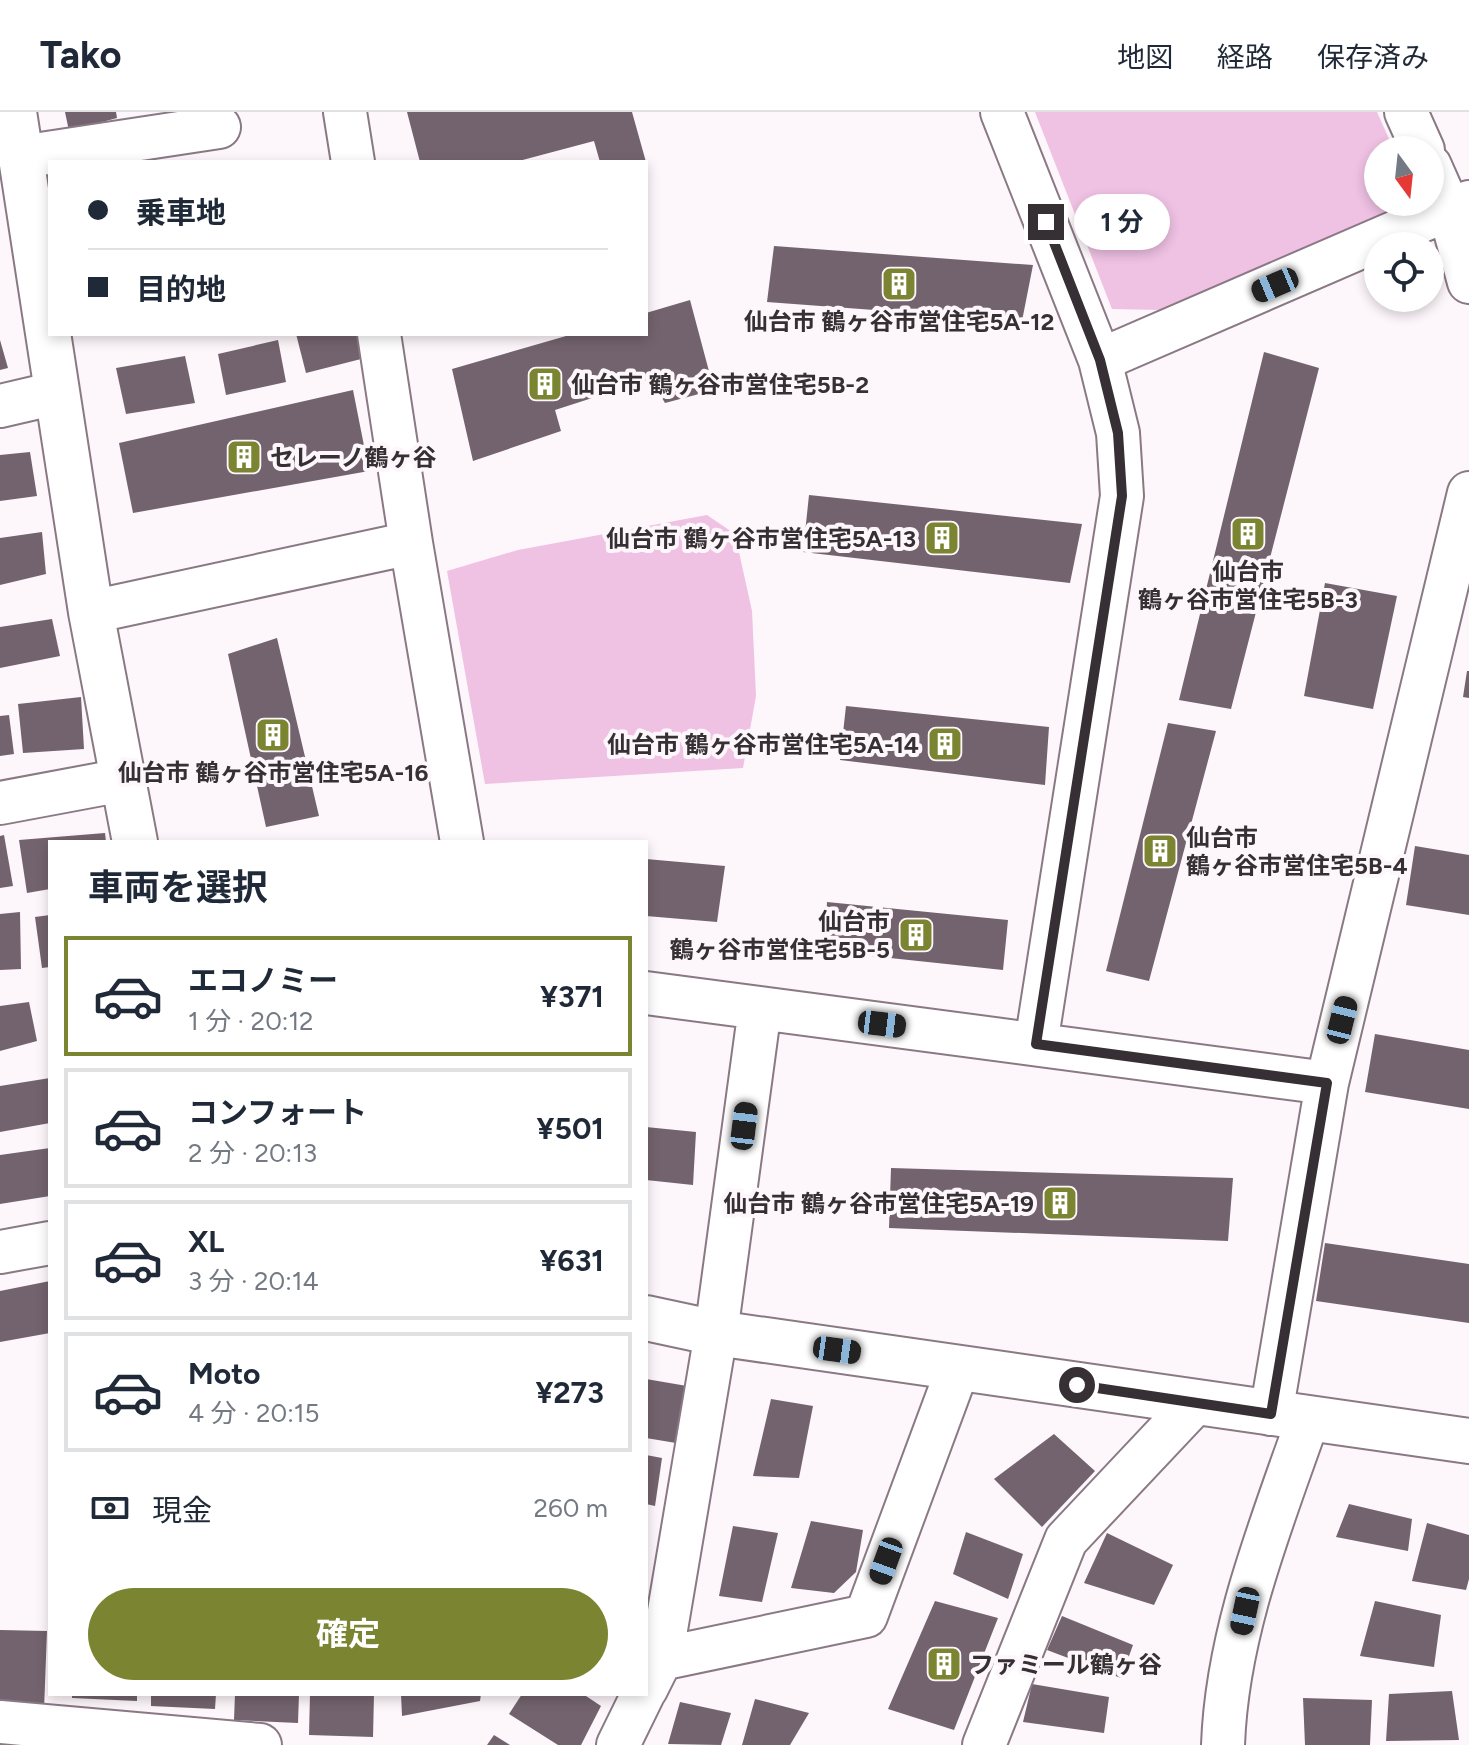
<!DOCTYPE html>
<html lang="ja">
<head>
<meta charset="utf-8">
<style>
	body { margin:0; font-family:Figtree,"Noto Sans JP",sans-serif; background:#f6f6f7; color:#1f2937; height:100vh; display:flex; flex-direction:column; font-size:30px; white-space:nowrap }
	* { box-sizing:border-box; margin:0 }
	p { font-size:26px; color:#747a83 }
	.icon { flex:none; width:44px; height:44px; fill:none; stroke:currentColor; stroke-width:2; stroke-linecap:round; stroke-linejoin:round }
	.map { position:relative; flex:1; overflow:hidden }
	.details { position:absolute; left:48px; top:728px; width:600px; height:856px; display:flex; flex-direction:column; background:#fff; border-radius:0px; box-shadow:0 4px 12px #0003 }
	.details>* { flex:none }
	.banner { position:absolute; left:48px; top:48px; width:600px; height:176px; border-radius:0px; box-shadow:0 4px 12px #0003; display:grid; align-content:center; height:176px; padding:0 40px; background:#fff }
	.needle { width:52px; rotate:165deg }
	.controls { position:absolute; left:1364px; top:24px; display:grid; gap:16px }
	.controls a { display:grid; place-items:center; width:80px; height:80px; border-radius:50%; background:#fff; box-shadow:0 4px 12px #0003; font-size:40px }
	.end { position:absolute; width:36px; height:36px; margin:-18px; border:10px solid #362f34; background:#fff; box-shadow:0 0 0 4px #fff }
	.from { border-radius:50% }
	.bubble { position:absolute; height:56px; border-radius:28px; background:#fff; box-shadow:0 4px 12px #0003; font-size:26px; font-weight:700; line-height:56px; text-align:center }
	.car { position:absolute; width:24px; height:48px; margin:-24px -12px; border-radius:10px; box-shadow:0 0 6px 2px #0007; background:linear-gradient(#222 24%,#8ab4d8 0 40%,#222 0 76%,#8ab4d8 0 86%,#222 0) }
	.banner b { display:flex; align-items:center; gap:28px; height:76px; font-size:30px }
	.banner b+b { border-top:2px solid #e0e1e3 }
	.banner i { width:20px; height:20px; background:#1f2937 }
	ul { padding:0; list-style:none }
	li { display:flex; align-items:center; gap:24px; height:120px; margin:0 16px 12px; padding:0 24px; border:4px solid #e0e1e3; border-radius:0px }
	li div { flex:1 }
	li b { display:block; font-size:30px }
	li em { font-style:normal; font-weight:700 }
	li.on { border-color:#7b8430 }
	li>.icon { width:72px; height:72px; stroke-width:1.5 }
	h2 { padding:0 40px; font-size:36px; line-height:96px }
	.pay { display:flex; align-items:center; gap:20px; height:88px; padding:0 40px; font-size:30px }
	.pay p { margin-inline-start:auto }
	.button { display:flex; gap:16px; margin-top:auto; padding:16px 40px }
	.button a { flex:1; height:92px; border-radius:48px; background:#7b8430; color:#fff; font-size:32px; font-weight:700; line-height:92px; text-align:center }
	header { display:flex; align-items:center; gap:48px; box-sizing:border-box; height:112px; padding:0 40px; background:#fff; border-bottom:2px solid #e0e1e3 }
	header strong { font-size:38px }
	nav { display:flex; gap:44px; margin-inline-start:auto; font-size:28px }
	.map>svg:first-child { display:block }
	.green { fill:#efc1e3 }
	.building { fill:#73636e }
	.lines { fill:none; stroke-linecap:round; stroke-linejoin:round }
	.minor-casing { stroke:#8a7985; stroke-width:46 }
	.tertiary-casing { stroke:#8a7985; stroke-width:48 }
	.minor { stroke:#fff; stroke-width:42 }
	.tertiary { stroke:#fff; stroke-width:44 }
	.route { stroke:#362f34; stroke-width:10 }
	.labels { text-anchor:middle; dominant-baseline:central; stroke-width:8; stroke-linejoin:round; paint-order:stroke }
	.poi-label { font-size:24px; font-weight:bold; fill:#362f34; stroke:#fdf6fb; text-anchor:start }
</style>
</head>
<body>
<header>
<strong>Tako</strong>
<nav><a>地図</a><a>経路</a><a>保存済み</a></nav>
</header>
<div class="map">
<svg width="1469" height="1633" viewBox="0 0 1469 1633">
	<rect width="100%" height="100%" fill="#fdf6fb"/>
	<!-- green -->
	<path class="green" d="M 1035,0 L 1377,0 L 1394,38 L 1378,38 L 1378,90 L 1403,90 L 1403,93 L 1161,198 L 1112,197 Z
		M 707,403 L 735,422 L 752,499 L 756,584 L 743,656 L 485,672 L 447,459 L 518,438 Z"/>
	<!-- building -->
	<path class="building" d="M 65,0 L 116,0 L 117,6 L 69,19 Z
		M 407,0 L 632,0 L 646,50 L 600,50 L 594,29 L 515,50 L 420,50 Z
		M 774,134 L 1033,153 L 1022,209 L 767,190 Z
		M 690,188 L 714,278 L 665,291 L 651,267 L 555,298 L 561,319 L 473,349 L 452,257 L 573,222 L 646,222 L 646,201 Z
		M 296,222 L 358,222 L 365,246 L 306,261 Z
		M 0,228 L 8,256 L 0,258 Z
		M 278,228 L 286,270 L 226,283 L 218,242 Z
		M 1264,240 L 1319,256 L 1231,597 L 1179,588 Z
		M 185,244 L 195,291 L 126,302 L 116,256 Z
		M 353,278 L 369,359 L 133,401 L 119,331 Z
		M 30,340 L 37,384 L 0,389 L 0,343 Z
		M 809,383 L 1082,412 L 1070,471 L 803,440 Z
		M 42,420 L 46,462 L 0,473 L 0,426 Z
		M 1325,471 L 1397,484 L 1373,597 L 1304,584 Z
		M 52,507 L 60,544 L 0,556 L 0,515 Z
		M 277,526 L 319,704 L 266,715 L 228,542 Z
		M 1467,559 L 1469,559 L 1469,586 L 1463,585 Z
		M 81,585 L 84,637 L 23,641 L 18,592 Z
		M 846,594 L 1049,615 L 1045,673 L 840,648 Z
		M 9,603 L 14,642 L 0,644 L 0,604 Z
		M 1168,611 L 1216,619 L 1149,869 L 1106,859 Z
		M 105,721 L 106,730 L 50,730 L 50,777 L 27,781 L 19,728 Z
		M 4,723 L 13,774 L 0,776 L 0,724 Z
		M 1415,734 L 1469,743 L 1469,803 L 1406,793 Z
		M 646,747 L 725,754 L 717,810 L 646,804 Z
		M 827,790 L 1008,808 L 1003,858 L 824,839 Z
		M 20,800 L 21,857 L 0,858 L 0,802 Z
		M 50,803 L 50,855 L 42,856 L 35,805 Z
		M 29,890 L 37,929 L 0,939 L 0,894 Z
		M 1375,922 L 1469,938 L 1469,997 L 1365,980 Z
		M 50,966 L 50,1011 L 0,1020 L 0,974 Z
		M 646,1015 L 696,1020 L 693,1073 L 646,1068 Z
		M 50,1036 L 50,1084 L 0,1092 L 0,1043 Z
		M 891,1056 L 1233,1066 L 1228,1129 L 889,1116 Z
		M 1325,1131 L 1469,1152 L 1469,1211 L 1316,1189 Z
		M 50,1169 L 50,1221 L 0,1230 L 0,1179 Z
		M 646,1267 L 687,1274 L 676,1331 L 646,1326 Z
		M 771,1287 L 813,1294 L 799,1366 L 753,1364 Z
		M 1054,1322 L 1095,1359 L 1042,1415 L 994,1367 Z
		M 646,1343 L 662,1346 L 655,1394 L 646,1392 Z
		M 1349,1392 L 1412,1407 L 1408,1439 L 1336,1425 Z
		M 811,1409 L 863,1418 L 856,1460 L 834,1481 L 791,1476 Z
		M 1427,1411 L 1469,1423 L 1469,1467 L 1466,1478 L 1412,1469 Z
		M 733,1414 L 778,1421 L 762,1490 L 719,1484 Z
		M 966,1420 L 1023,1442 L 1008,1487 L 953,1462 Z
		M 1107,1421 L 1173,1453 L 1154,1493 L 1084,1471 Z
		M 935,1489 L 998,1506 L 954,1618 L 888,1597 Z
		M 1375,1489 L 1441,1503 L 1434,1555 L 1360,1544 Z
		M 1062,1504 L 1133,1533 L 1121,1566 L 1047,1538 Z
		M 0,1518 L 47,1519 L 44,1598 L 0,1596 Z
		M 1032,1572 L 1109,1585 L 1104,1621 L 1023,1610 Z
		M 1452,1579 L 1459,1628 L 1386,1629 L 1389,1582 Z
		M 72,1582 L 137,1582 L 137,1589 L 72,1586 Z
		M 151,1582 L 216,1582 L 215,1597 L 151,1594 Z
		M 235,1582 L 299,1582 L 298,1611 L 234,1608 Z
		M 310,1582 L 374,1582 L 373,1625 L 309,1623 Z
		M 401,1582 L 481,1582 L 480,1589 L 402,1604 Z
		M 522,1582 L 583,1582 L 601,1594 L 581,1633 L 558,1633 L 509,1602 Z
		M 1303,1586 L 1372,1588 L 1370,1633 L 1305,1633 Z
		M 755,1587 L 809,1601 L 790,1633 L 742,1633 Z
		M 680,1590 L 731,1601 L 721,1633 L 668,1632 Z
		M 494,1623 L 510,1633 L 487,1633 Z"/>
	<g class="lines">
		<defs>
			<path id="minor" d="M 345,0 L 353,50
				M 1002,0 L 1100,248 L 1118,321 L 1122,384 L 1036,932
				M 1406,0 L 1423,38
				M 21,45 L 219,15
				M 1430,54 L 1449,97 L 1469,90
				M 379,222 L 411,431 L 462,730
				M 1100,248 L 1449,97 L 1469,170
				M 0,294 L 56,281
				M 91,500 L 411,431
				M 0,691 L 123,668
				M 646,881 L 760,896 L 716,1221 L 661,1547 L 646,1577
				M 760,896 L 1327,971
				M 0,1140 L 50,1131
				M 1271,1302 L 1327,971 L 1469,381
				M 661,1547 L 866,1504 L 958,1256
				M 0,1610 L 260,1633
				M 618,1633 L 643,1582
				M 984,1633 L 1066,1428 L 1195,1291
				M 1223,1633 C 1227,1520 1271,1413 1308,1307"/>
			<path id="tertiary" d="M 14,0 L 91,500 L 135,730
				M 646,1206 L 716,1221 L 1469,1329"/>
		</defs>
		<!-- minor casing -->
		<use href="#minor" class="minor-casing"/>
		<!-- tertiary casing -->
		<use href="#tertiary" class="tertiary-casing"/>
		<!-- minor -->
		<use href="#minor" class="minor"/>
		<!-- tertiary -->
		<use href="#tertiary" class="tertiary"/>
	</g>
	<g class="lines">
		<!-- route -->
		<path class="route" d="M 1046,110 L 1100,248 L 1118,321 L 1122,384 L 1036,932 L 1327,971 L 1271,1302 L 1077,1273"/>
	</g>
	<!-- icons -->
	<defs>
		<symbol id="building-square" viewBox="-11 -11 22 22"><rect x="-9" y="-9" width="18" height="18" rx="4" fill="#7b8430" stroke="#fdf6fb"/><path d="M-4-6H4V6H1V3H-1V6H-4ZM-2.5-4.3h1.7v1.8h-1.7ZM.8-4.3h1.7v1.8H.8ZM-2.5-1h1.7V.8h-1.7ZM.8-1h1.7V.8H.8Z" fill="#fff"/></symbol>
	</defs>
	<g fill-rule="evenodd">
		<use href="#building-square" x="879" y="152" width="40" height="40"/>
		<use href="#building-square" x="525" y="252" width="40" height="40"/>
		<use href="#building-square" x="224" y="325" width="40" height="40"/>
		<use href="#building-square" x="1228" y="402" width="40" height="40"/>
		<use href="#building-square" x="922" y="406" width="40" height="40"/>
		<use href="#building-square" x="253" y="603" width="40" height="40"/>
		<use href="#building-square" x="925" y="612" width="40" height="40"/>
		<use href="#building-square" x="1140" y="719" width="40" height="40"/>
		<use href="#building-square" x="896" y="803" width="40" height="40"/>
		<use href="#building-square" x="1040" y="1071" width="40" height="40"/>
		<use href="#building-square" x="924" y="1532" width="40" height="40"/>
	</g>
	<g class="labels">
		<!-- poi labels -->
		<g class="poi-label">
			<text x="899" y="209" text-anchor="middle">仙台市 鶴ヶ谷市営住宅5A-12</text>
			<text x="571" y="272">仙台市 鶴ヶ谷市営住宅5B-2</text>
			<text x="270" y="345">セレーノ鶴ヶ谷</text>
			<text x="916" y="426" text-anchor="end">仙台市 鶴ヶ谷市営住宅5A-13</text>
			<text x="1248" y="459" text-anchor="middle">仙台市<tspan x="1248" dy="28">鶴ヶ谷市営住宅5B-3</tspan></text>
			<text x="919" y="632" text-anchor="end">仙台市 鶴ヶ谷市営住宅5A-14</text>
			<text x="273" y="660" text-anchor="middle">仙台市 鶴ヶ谷市営住宅5A-16</text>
			<text x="1186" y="725">仙台市<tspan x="1186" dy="28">鶴ヶ谷市営住宅5B-4</tspan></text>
			<text x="890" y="809" text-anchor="end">仙台市<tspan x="890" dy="28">鶴ヶ谷市営住宅5B-5</tspan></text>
			<text x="1034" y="1091" text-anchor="end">仙台市 鶴ヶ谷市営住宅5A-19</text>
			<text x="970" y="1552">ファミール鶴ヶ谷</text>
		</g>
	</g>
</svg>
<div class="controls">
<a><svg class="needle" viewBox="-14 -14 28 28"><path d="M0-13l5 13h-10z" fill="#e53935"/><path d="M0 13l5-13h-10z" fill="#747a83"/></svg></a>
<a><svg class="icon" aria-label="locate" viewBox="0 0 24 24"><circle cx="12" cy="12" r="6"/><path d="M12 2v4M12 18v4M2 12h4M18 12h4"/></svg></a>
</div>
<i class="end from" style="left:1077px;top:1273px"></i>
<i class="end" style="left:1046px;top:110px"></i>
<div class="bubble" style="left:1074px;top:82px;width:96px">1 分</div>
<i class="car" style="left:1275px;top:173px;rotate:247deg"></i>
<i class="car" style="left:1342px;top:908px;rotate:14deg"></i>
<i class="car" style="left:882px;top:912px;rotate:97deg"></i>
<i class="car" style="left:744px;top:1014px;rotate:7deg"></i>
<i class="car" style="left:837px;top:1238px;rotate:98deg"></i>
<i class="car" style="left:886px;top:1449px;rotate:200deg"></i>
<i class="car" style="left:1245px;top:1499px;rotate:192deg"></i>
<div class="banner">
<b><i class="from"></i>乗車地</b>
<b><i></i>目的地</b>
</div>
<section class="details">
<h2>車両を選択</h2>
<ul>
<li class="on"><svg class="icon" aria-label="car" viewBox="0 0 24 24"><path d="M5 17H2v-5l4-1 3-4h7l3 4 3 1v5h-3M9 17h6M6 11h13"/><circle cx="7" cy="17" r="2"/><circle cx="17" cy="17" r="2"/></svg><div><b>エコノミー</b><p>1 分 · 20:12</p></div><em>¥371</em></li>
<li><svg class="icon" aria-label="car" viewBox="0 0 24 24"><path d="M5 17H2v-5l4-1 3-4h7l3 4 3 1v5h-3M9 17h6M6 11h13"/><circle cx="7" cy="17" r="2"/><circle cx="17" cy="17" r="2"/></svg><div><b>コンフォート</b><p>2 分 · 20:13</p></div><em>¥501</em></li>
<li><svg class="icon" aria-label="car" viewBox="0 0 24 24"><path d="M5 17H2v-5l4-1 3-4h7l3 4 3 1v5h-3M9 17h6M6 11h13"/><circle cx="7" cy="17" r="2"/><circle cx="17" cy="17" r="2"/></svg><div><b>XL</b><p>3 分 · 20:14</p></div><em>¥631</em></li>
<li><svg class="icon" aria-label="car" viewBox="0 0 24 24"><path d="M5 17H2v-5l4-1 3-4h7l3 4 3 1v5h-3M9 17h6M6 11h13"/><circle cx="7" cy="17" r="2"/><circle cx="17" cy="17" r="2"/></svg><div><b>Moto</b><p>4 分 · 20:15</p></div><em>¥273</em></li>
</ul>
<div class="pay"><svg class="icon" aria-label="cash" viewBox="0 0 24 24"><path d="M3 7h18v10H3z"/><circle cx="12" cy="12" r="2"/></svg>現金<p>260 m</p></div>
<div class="button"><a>確定</a></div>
</section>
</div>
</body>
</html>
